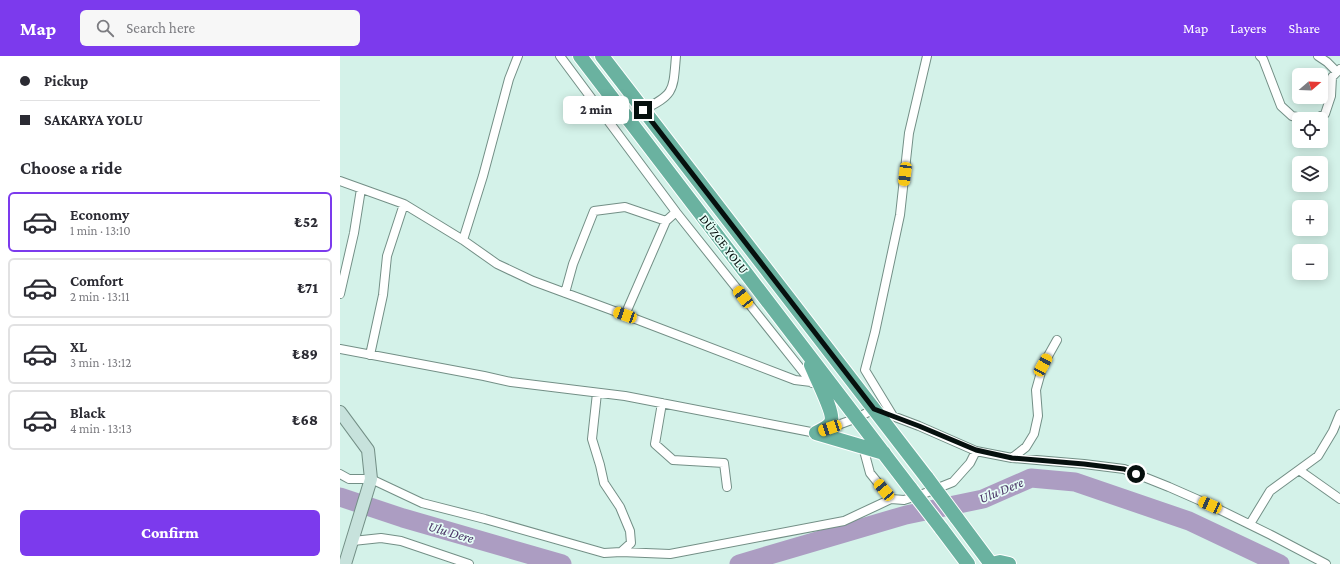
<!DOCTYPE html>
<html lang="en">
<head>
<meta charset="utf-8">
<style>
	body { margin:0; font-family:"Crimson Pro",serif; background:#f7f7f7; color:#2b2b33; height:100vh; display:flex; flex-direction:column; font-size:15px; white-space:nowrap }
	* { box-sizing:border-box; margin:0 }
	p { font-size:13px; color:#7c7c81 }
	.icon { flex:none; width:22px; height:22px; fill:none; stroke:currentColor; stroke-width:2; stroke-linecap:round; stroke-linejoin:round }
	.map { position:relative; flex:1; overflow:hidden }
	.drawer { display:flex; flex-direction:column; background:#fff; width:340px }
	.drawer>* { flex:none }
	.top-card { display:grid; align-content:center; height:88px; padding:0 20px; background:#fff }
	.needle { width:26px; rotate:71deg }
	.buttons { position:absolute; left:952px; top:12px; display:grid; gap:8px }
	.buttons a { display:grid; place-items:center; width:36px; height:36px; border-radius:6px; background:#fff; box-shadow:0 2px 10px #0003; font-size:20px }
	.end { position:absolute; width:18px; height:18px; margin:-9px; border:5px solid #06100e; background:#fff; box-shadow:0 0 0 2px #fff }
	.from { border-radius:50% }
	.bubble { position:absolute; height:28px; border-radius:6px; background:#fff; box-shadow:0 2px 10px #0003; font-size:13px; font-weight:800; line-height:28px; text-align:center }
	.car { position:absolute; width:12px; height:24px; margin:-12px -6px; border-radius:5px; box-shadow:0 0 3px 1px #0007; background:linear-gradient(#f5c518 24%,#345 0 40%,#f5c518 0 76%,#345 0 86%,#f5c518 0) }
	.top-card b { display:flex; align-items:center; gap:14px; height:38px; font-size:15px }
	.top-card b+b { border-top:1px solid #e1e1e2 }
	.top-card i { width:10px; height:10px; background:#2b2b33 }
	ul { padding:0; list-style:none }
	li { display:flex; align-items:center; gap:12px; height:60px; margin:0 8px 6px; padding:0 12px; border:2px solid #e1e1e2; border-radius:6px }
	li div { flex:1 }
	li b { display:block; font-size:15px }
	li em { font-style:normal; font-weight:800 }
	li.on { border-color:#7c3aed }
	li>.icon { width:36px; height:36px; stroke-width:1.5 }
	h2 { padding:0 20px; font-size:18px; line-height:48px }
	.action { display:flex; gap:8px; margin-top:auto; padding:8px 20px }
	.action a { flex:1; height:46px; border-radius:6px; background:#7c3aed; color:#fff; font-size:16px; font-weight:800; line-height:46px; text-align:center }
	header { display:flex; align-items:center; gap:24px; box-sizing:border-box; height:56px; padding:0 20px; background:#7c3aed; color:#fff }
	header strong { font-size:19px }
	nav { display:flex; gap:22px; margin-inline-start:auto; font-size:14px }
	.search { width:280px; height:36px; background:#f7f7f7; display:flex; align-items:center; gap:10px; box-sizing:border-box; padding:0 14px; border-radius:6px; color:#7c7c81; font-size:15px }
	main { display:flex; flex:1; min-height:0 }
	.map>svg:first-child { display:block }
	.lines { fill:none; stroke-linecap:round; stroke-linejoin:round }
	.river { stroke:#ac9dc2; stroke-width:19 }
	.minor-casing { stroke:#738f86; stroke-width:10 }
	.secondary-casing { stroke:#738f86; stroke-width:14 }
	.trunk-casing { stroke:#fff; stroke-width:16 }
	.minor { stroke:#fff; stroke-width:8 }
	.secondary { stroke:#c7e2dc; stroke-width:12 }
	.trunk { stroke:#6ab2a0; stroke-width:14 }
	.trunk-bridge-casing { stroke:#fff; stroke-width:16; stroke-linecap:butt }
	.trunk-bridge { stroke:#6ab2a0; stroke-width:14 }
	.route { stroke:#06100e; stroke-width:5 }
	.labels { text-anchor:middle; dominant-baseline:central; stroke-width:3.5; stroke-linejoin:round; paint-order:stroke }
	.street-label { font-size:13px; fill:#06100e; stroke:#e6fef7 }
	.water-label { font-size:14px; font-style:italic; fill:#4b3566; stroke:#e6fef7 }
</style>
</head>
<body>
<header>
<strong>Map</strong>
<div class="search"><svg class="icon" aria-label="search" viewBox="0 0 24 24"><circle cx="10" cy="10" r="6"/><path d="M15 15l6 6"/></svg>Search here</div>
<nav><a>Map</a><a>Layers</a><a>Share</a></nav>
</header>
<main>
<section class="drawer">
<div class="top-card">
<b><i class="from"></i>Pickup</b>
<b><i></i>SAKARYA YOLU</b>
</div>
<h2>Choose a ride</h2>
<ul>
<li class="on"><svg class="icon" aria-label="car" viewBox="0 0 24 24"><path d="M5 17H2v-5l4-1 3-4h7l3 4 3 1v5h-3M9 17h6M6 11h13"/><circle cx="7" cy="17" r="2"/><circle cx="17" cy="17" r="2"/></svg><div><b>Economy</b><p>1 min · 13:10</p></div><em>₺52</em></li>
<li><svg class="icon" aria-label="car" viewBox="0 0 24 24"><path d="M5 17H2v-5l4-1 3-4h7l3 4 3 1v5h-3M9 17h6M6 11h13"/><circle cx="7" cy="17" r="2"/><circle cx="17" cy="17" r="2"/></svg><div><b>Comfort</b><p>2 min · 13:11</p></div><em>₺71</em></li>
<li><svg class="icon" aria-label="car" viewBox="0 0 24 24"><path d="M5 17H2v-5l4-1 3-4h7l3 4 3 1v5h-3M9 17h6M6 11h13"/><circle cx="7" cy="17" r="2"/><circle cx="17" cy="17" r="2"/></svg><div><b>XL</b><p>3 min · 13:12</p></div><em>₺89</em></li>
<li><svg class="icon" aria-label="car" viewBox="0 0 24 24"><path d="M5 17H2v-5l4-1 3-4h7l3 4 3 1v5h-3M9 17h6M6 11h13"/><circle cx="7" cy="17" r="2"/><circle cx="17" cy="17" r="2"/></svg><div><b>Black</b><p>4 min · 13:13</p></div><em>₺68</em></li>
</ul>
<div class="action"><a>Confirm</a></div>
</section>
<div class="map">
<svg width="1000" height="508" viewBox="0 0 1000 508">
	<rect width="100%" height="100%" fill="#d4f2e9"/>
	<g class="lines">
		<!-- river -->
		<path class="river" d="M 0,441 L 63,462 L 222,508
			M 399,508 L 566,459 L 643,443 L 691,422 L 735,426 L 849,465 L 940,508"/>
		<defs>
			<path id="minor" d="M 220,0 L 336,156 L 472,327
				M 920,0 L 923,3 L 941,50 L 952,60 L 966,63
				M 978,0 L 987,6 L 997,16
				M 303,54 C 335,38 333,35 336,0
				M 975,63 L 985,58 L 991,40 L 992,21 L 1000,13
				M 0,125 L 64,148 L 123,184 L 157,208 L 193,225 L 285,259 L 455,324 L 471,326
				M 123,184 L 143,120 L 169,23 L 178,0
				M 225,237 L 233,208 L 254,155 L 285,151 L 326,165
				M 0,238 L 14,177 L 21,133
				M 285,259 L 326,165 L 336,156
				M 0,293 L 144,320 L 171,326 L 285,340 L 476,377 L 517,362 L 534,353 L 579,370 L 636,395 L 672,402 L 744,408 L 784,413 L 829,431 L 870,449 L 931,479 L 986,508
				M 30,299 L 43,239 L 47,200 L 64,148
				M 322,347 L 315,388 L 333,404 L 384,407 L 387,431
				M 553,360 L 525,314 L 535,276 L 560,159 L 569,77 L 587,0
				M 523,391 L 530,417 L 551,443
				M 672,402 L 686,391 L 694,378 L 698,360 L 696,334 L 703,309 L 717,284
				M 959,414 L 1000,443
				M 0,418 L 9,423 L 31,423 L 82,447 L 145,463 L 264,497 L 281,496 L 291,487 L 290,475 L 280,451 L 264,427 L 260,409 L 252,383 L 257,337
				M 910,468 L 930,435 L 978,400 L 993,375 L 1000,358
				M 13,485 L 41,482 L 61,485 L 129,508
				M 281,496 L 330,498 L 504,465 L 551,443 L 564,444 L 583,438 L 613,426 L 630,407 L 636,395"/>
			<path id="secondary" d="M 0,356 L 28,394 L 31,423 L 5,508"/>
			<path id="trunk" d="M 240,0 L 571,433
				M 262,0 L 587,422
				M 471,309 C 475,319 495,358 491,366 C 489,371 481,374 476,377
				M 476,377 L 544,397
				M 616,461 L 651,508
				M 601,472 L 628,508
				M 651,508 L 660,506 L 669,508"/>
		</defs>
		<!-- minor casing -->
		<use href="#minor" class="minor-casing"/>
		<!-- secondary casing -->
		<use href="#secondary" class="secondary-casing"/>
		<!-- trunk casing -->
		<use href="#trunk" class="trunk-casing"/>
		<!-- minor -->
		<use href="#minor" class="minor"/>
		<!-- secondary -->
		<use href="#secondary" class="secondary"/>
		<!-- trunk -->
		<use href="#trunk" class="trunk"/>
		<defs>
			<path id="trunk-bridge" d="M 587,422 L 616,461
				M 571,433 L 601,472"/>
		</defs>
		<!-- trunk-bridge casing -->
		<use href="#trunk-bridge" class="trunk-bridge-casing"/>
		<!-- trunk-bridge -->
		<use href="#trunk-bridge" class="trunk-bridge"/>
	</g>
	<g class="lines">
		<!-- route -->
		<path class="route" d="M 303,54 L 534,353 L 579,370 L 636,394 L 672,402 L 744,408 L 784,413 L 796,418"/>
	</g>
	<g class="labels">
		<!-- street labels -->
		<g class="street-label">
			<text transform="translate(384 188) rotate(52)">DÜZCE YOLU</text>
		</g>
		<!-- water labels -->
		<g class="water-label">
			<text transform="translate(661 434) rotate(-22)">Ulu Dere</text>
			<text transform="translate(111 476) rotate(16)">Ulu Dere</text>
		</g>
	</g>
</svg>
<div class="buttons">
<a><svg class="needle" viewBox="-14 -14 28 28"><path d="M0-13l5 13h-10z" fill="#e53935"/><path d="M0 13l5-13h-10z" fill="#7c7c81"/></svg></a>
<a><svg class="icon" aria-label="locate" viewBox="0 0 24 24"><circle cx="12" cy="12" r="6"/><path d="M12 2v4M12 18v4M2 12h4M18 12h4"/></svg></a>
<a><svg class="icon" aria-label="layers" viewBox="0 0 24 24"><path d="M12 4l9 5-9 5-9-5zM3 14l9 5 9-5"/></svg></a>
<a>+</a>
<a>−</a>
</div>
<i class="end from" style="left:796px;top:418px"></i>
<i class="end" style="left:303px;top:54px"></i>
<div class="bubble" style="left:223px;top:40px;width:66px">2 min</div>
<i class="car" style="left:565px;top:118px;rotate:187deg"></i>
<i class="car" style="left:403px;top:241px;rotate:322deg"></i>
<i class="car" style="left:285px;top:259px;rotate:290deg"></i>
<i class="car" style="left:703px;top:309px;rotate:29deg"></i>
<i class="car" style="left:490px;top:372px;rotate:251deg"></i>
<i class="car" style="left:544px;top:434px;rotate:320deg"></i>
<i class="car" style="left:870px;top:449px;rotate:294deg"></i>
</div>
</main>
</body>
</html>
